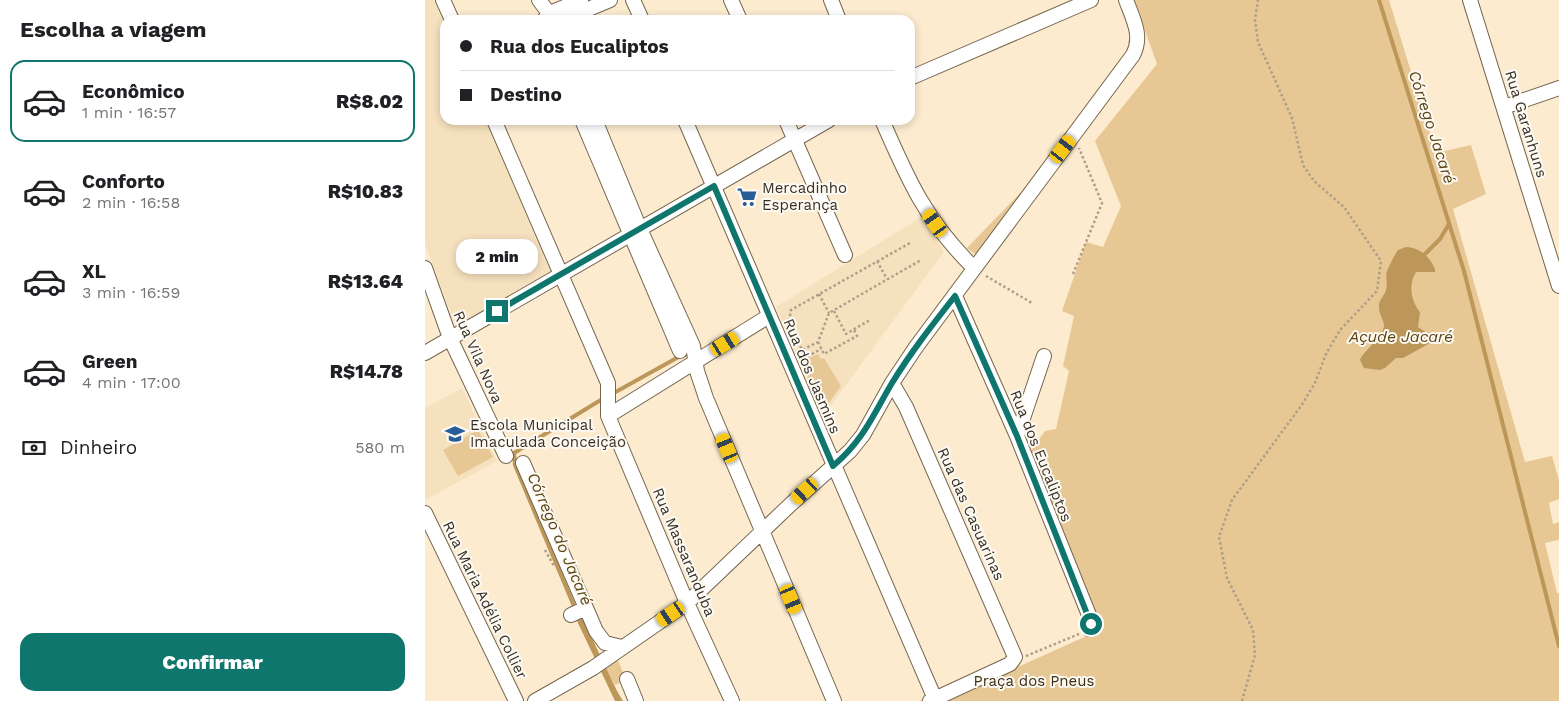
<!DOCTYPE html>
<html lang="pt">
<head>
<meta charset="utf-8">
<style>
	body { margin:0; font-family:"Work Sans",sans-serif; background:#f2f2f2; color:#202124; height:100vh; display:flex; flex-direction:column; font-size:19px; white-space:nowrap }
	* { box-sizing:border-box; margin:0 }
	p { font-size:16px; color:#757577 }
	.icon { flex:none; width:28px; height:28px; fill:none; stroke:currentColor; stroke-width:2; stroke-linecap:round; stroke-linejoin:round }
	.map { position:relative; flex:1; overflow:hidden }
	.drawer { display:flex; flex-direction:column; background:#fff; width:425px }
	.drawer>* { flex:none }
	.banner { position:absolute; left:15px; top:15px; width:475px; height:110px; border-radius:15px; box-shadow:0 2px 8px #0003; display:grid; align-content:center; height:110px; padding:0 20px; background:#fff }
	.end { position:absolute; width:22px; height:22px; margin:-11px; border:6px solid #0f766e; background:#fff; box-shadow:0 0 0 2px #fff }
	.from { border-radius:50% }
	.bubble { position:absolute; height:35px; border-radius:15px; background:#fff; box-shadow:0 2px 8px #0003; font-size:16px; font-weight:800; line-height:35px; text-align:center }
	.car { position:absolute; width:15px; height:30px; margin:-15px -8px; border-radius:6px; box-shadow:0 0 4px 1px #0007; background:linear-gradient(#f5c518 24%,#345 0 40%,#f5c518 0 76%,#345 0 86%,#f5c518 0) }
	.banner b { display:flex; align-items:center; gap:18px; height:48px; font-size:19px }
	.banner b+b { border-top:1px solid #e0e0e0 }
	.banner i { width:12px; height:12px; background:#202124 }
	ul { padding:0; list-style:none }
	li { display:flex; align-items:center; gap:15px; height:82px; margin:0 10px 8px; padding:0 10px; border:2px solid transparent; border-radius:15px }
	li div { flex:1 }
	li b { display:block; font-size:19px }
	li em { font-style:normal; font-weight:800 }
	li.active { border-color:#0f766e }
	li>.icon { width:45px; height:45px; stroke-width:1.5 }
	h2 { padding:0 20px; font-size:22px; line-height:60px }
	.pay { display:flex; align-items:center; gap:12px; height:55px; padding:0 20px; font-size:19px }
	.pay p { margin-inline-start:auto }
	.action { display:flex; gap:10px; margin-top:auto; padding:10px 20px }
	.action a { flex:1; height:58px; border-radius:15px; background:#0f766e; color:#fff; font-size:20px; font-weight:800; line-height:58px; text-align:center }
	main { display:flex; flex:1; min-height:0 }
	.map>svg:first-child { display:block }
	.built { fill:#f6e1be }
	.green { fill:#e7c895 }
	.water { fill:#bc9759 }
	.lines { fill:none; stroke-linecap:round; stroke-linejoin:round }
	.stream { stroke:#bc9759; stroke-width:4 }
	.minor-casing { stroke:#75664e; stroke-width:16 }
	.path { stroke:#ac9f8a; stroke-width:2.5; stroke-dasharray:2.5 2.5; stroke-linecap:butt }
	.minor { stroke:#fff; stroke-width:14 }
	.route { stroke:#0f766e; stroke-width:6 }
	.labels { text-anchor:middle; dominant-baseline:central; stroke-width:4; stroke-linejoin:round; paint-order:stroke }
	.street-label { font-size:15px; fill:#362f25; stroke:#fdfaf4 }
	.poi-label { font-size:15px; fill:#362f25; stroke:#fdfaf4; text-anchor:start }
	.park-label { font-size:15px; fill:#3c2c10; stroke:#fdfaf4 }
	.water-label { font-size:16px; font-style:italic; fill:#5d4312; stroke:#fdfaf4 }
</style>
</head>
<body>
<main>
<section class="drawer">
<h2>Escolha a viagem</h2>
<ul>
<li class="active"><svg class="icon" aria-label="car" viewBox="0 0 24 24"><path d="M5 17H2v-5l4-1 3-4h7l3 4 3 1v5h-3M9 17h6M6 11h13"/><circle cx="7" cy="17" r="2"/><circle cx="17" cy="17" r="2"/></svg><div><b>Econômico</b><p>1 min · 16:57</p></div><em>R$8.02</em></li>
<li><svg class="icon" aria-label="car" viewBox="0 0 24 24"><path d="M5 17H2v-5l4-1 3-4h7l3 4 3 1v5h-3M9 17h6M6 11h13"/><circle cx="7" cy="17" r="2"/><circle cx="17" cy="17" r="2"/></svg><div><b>Conforto</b><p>2 min · 16:58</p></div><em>R$10.83</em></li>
<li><svg class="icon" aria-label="car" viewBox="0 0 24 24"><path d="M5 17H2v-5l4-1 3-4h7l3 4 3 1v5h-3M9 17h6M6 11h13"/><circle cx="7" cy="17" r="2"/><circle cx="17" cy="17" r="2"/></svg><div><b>XL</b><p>3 min · 16:59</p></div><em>R$13.64</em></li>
<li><svg class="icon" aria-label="car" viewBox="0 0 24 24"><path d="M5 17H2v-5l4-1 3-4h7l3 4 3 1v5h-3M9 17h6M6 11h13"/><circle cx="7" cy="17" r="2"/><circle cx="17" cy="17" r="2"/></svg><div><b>Green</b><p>4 min · 17:00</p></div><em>R$14.78</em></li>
</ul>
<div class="pay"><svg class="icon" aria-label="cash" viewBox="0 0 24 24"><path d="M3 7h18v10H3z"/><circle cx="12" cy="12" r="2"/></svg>Dinheiro<p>580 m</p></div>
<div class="action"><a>Confirmar</a></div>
</section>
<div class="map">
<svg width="1134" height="701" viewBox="0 0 1134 701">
	<rect width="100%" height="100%" fill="#fcebcf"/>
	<!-- built -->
	<path class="built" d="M 0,0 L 9,0 L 20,26 L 20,120 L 60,120 L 127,275 L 32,329 L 0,244 Z
		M 498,216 L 519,252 L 398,416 L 351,307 Z
		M 37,388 L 72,461 L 0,500 L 0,408 Z"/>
	<!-- green -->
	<path class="green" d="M 709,0 L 964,0 L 1011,153 L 1046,145 L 1061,194 L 1028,209 L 1100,462 L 1127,456 L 1134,480 L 1134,499 L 1124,503 L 1128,524 L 1134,522 L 1134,540 L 1120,543 L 1132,593 L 1134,593 L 1134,701 L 494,701 L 582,660 L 595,666 L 677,629 L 605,452 L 620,431 L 631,429 L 644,371 L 638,366 L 649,316 L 637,311 L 661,242 L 678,247 L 696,206 L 670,141 L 732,64 Z
		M 602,186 L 604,188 L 555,252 L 550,254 L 542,248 Z
		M 393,354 L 396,359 L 399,358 L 416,386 L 399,410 L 376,362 Z
		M 53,430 L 68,457 L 33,476 L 18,450 Z
		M 190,653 L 201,680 L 190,685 L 177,661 Z"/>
	<!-- water -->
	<path class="water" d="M 981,247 C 994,247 1005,257 1010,269 L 1010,272 L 991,272 C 983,285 986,301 995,312 L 993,327 L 1008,337 L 1007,342 L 978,358 L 971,358 L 960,368 L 955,370 L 939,368 L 935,360 C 939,350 958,337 959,326 C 959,320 954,314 954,308 C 953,300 959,297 961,290 C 963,284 960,277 962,271 C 965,264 969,256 973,250 Z
		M 157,617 L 192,691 L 198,701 L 190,701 L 152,621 Z"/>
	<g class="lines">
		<!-- stream -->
		<path class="stream" d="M 954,0 L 1039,271 L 1134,646
			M 1000,254 L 1015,239 L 1024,224
			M 187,394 L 257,355
			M 151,611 L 90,465 L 89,453 L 179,398"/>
		<defs>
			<path id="minor" d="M 18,0 L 27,20
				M 114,0 L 129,20
				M 208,0 L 217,20
				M 306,0 L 315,20
				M 406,0 L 414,20
				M 1045,0 L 1134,286
				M 119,20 L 125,13 L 156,0
				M 137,20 L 185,0
				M 485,78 L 666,0
				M 1079,107 L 1134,88
				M 69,120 L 183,383 L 183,416 L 262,603 L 307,701
				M 157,120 L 255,351
				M 170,120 L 215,229 L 268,346 L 272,371 L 281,398 L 409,701
				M 260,120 L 510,699
				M 361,120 L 420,255
				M 457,120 C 483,180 501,221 549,268
				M 0,268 L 25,338 L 81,456
				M 530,296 L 592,436 L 666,620 L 664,629
				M 0,353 L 404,120
				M 467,383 L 481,407 L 590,657 L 585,664 L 505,701
				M 183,416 L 344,316
				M 592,436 L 619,356
				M 98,463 L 171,631 L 180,643 L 197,647
				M 0,513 L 91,701
				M 146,615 L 161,608
				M 202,679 L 211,701
				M 110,701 L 168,668 L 262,603 L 366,504 L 425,451 L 438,435 L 467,383 L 491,347 L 708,55 C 718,36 708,19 701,0"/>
		</defs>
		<!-- minor casing -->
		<use href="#minor" class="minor-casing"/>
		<!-- path -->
		<path class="path" d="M 452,261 L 462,279
			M 648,274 L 677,203 L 654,148
			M 561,276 L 607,303
			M 394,294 L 404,313
			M 409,311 L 421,334 L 445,320
			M 364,321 L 366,310 L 485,243
			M 361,323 L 364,322 L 377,350 L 393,342 L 404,313 L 496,260
			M 393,342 L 399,354 L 432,336 L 429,330
			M 378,359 L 396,349
			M 120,550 L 129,566
			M 601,656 L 654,634
			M 817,701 L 830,655 L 828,630 L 802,578 L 794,537 L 807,500 L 876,406 L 890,383 L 901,354 L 915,330 L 952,291 L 956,261 L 919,207 L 889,181 L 878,165 L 867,118 L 833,42 L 830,20 L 833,0"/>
		<!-- minor -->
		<use href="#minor" class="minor"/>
	</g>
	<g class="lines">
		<!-- route -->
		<path class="route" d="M 72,311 L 289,186 L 408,466 C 438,441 448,415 467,383 C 486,352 508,324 530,296 L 592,436 L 666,624"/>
	</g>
	<!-- icons -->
	<defs>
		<symbol id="supermarket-bare" viewBox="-9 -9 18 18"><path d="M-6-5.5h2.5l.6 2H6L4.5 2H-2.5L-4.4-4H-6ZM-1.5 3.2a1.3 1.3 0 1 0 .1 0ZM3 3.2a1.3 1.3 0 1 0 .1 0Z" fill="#285e97" stroke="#fdfaf4" stroke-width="2.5" paint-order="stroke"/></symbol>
		<symbol id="school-bare" viewBox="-9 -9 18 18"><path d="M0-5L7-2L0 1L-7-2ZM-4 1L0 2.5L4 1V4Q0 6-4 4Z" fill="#285e97" stroke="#fdfaf4" stroke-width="2.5" paint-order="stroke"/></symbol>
	</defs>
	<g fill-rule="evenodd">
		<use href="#supermarket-bare" x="308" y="183" width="28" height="28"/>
		<use href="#school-bare" x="16" y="420" width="28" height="28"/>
	</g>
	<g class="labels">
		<!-- street labels -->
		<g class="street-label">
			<text transform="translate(1101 124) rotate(73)">Rua Garanhuns</text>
			<text transform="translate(53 357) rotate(66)">Rua Vila Nova</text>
			<text transform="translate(387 376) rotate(67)">Rua dos Jasmins</text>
			<text transform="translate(616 456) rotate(68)">Rua dos Eucaliptos</text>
			<text transform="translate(546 514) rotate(66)">Rua das Casuarinas</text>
			<text transform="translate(259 552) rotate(67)">Rua Massaranduba</text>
			<text transform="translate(60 600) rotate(64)">Rua Maria Adélia Collier</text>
		</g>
		<!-- poi labels -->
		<g class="poi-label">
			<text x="337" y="188">Mercadinho<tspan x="337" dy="17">Esperança</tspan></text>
			<text x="45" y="425">Escola Municipal<tspan x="45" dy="17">Imaculada Conceição</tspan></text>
		</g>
		<!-- park labels -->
		<g class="park-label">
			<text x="609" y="681">Praça dos Pneus</text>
		</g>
		<!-- water labels -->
		<g class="water-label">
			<text transform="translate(1007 127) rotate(72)">Córrego Jacaré</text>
			<text x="976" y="336">Açude Jacaré</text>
			<text transform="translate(135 539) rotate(67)">Córrego do Jacaré</text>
		</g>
	</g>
</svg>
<i class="end from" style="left:666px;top:624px"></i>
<i class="end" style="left:72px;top:311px"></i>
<div class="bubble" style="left:31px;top:239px;width:82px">2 min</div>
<i class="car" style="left:638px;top:149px;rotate:37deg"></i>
<i class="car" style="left:510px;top:223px;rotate:325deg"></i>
<i class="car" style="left:300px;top:344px;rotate:59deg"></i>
<i class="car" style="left:302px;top:448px;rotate:337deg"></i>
<i class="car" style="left:380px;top:491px;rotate:228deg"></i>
<i class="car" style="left:366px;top:599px;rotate:157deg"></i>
<i class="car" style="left:246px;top:614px;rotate:236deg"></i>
<div class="banner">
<b><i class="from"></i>Rua dos Eucaliptos</b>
<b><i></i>Destino</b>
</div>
</div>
</main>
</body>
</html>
